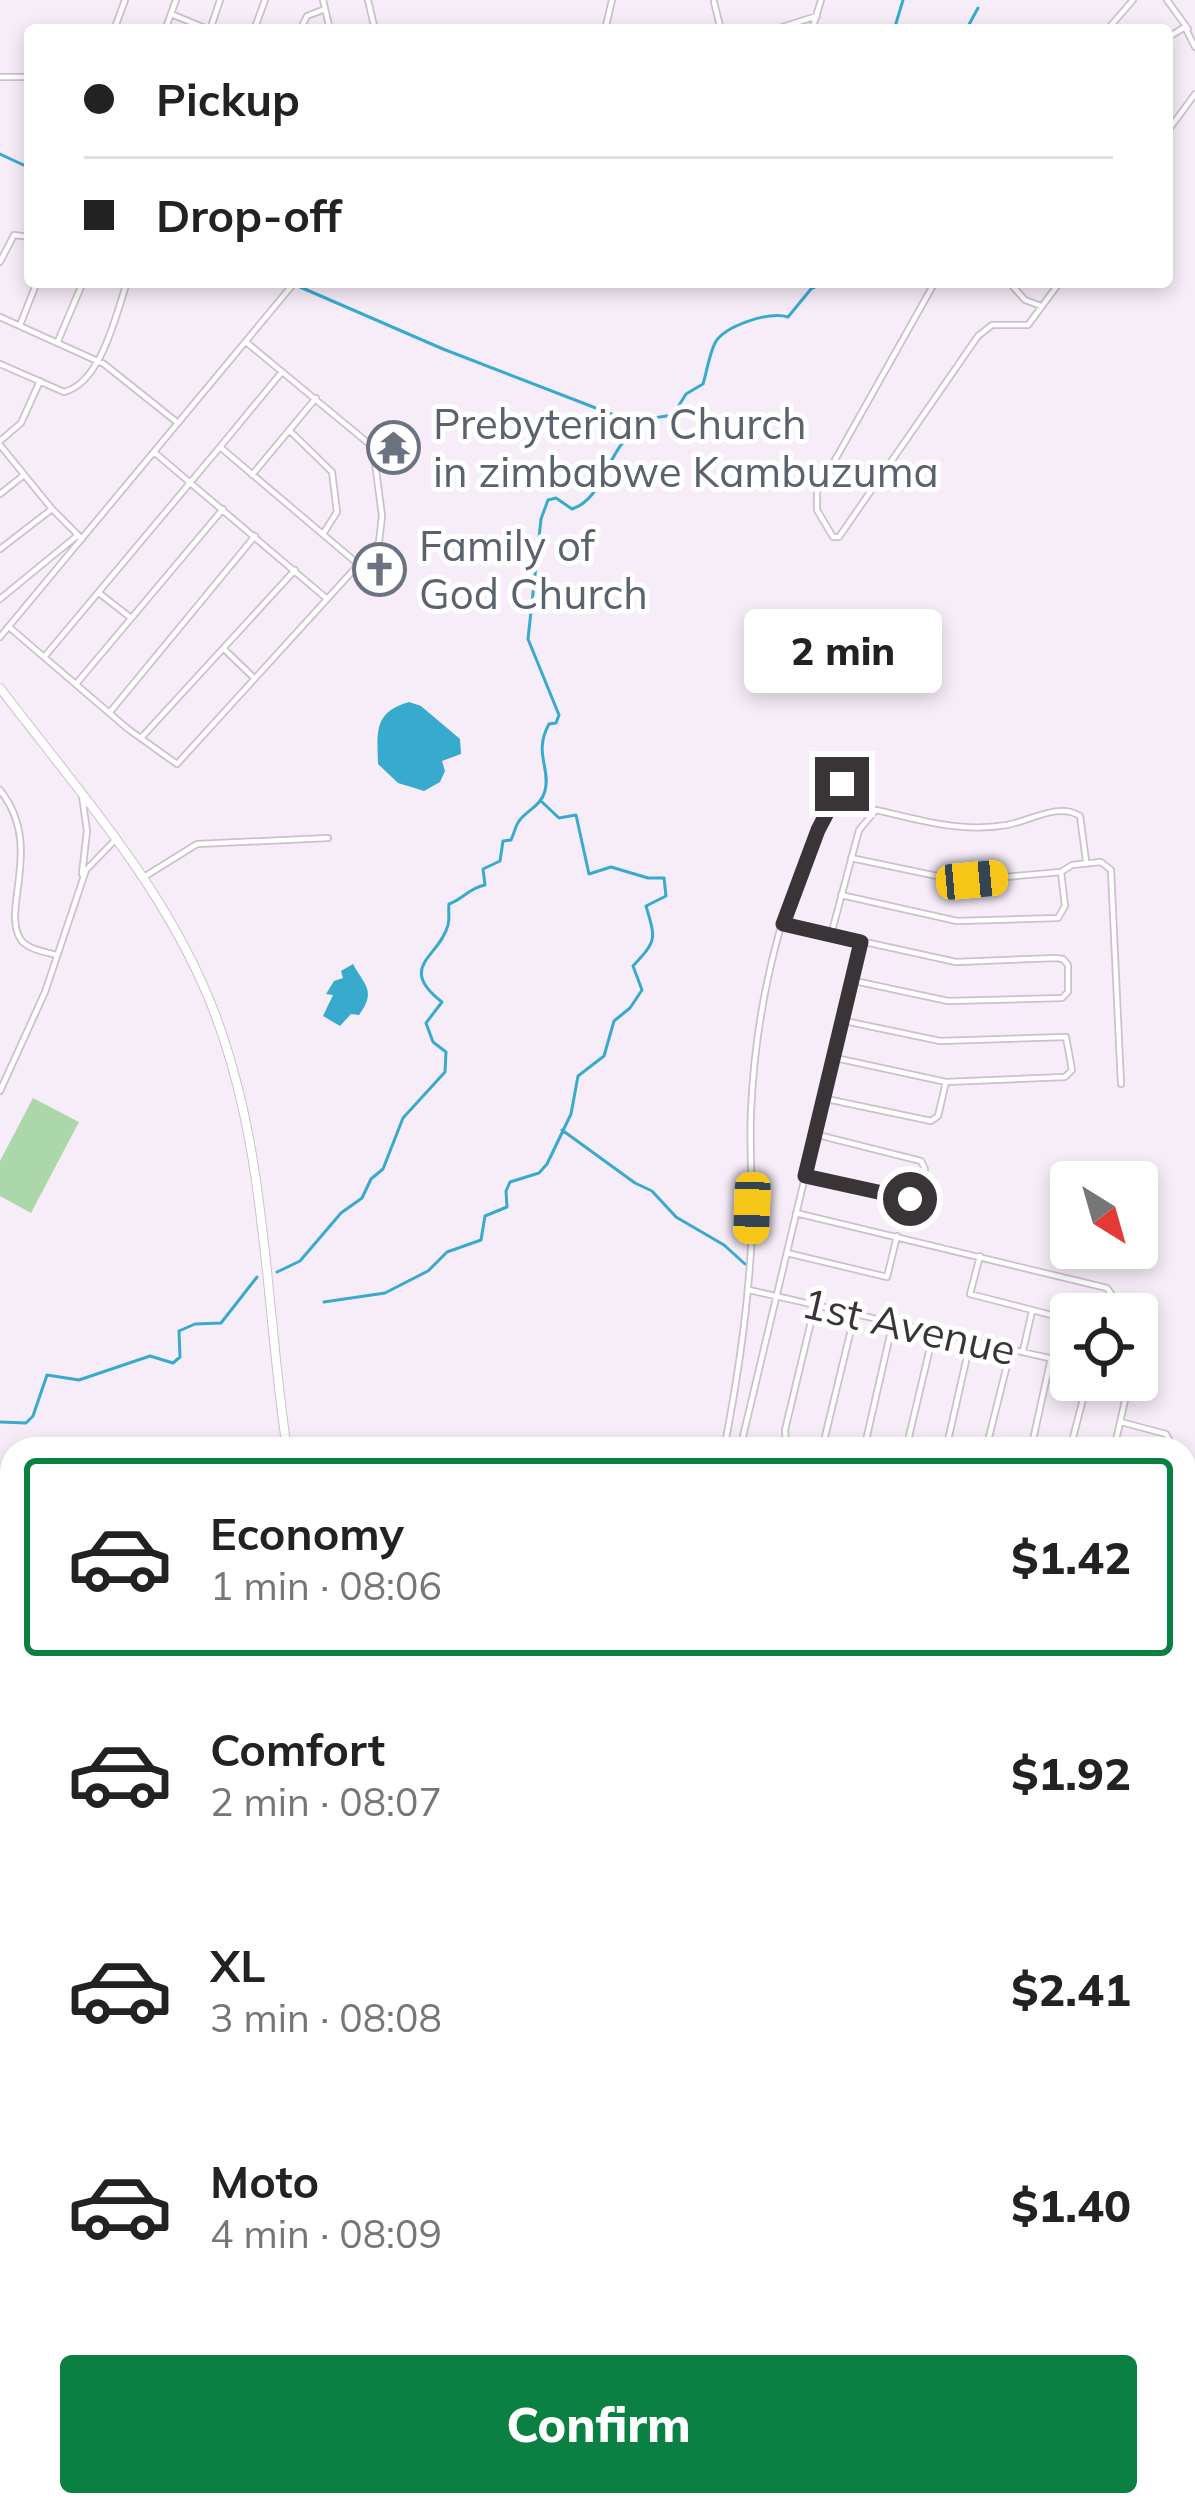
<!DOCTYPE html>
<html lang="en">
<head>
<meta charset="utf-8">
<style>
	body { margin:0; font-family:Mulish,sans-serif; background:#f6f6f6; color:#222; height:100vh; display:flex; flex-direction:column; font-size:45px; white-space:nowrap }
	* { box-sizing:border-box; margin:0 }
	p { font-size:39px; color:#767676 }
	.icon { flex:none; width:66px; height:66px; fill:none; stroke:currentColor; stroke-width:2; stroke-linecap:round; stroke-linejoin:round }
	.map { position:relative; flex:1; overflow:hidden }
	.sheet { position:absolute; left:0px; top:1437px; width:1197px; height:1080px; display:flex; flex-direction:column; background:#fff; border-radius:36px 36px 0 0; box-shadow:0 6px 18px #0003 }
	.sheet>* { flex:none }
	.guide { position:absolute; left:24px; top:24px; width:1149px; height:264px; border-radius:12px; box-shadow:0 6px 18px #0003; display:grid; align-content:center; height:264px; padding:0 60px; background:#fff }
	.needle { width:78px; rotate:143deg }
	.controls { position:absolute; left:1050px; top:1161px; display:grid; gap:24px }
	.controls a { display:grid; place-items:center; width:108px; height:108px; border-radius:12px; background:#fff; box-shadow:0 6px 18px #0003; font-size:60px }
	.end { position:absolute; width:54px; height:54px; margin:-27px; border:15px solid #383438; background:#fff; box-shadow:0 0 0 6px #fff }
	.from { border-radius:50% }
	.bubble { position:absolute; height:84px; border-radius:12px; background:#fff; box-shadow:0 6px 18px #0003; font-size:39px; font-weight:800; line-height:84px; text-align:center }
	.car { position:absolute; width:36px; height:72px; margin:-36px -18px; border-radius:15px; box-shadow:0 0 9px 3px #0007; background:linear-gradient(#f5c518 24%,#345 0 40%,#f5c518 0 76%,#345 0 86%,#f5c518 0) }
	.guide b { display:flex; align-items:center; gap:42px; height:114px; font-size:45px }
	.guide b+b { border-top:3px solid #e0e0e0 }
	.guide i { width:30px; height:30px; background:#222 }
	ul { padding:21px 0 0; list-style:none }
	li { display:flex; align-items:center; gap:36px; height:198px; margin:0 24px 18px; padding:0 36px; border:6px solid transparent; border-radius:12px }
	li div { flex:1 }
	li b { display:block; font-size:45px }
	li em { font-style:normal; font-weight:800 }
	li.on { border-color:#0b8043 }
	li>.icon { width:108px; height:108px; stroke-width:1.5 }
	.button { display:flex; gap:24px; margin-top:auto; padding:24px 60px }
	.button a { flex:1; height:138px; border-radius:12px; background:#0b8043; color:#fff; font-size:48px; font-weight:800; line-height:138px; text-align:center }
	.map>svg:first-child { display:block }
	.green { fill:#acd7aa }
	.water { fill:#38aace }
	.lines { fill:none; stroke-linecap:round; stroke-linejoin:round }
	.stream { stroke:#38aace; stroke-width:3 }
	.street-casing { stroke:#cbc1cc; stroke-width:8 }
	.secondary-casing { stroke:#cbc1cc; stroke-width:10 }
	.street { stroke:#fff; stroke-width:4.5 }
	.secondary { stroke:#fff; stroke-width:8 }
	.route { stroke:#383438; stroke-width:15 }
	.labels { text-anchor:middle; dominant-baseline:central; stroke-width:10; stroke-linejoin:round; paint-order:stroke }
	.worship-label { font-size:42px; fill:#5b616d; stroke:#fff; text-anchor:start }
	.street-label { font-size:42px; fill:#383438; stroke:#fff }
</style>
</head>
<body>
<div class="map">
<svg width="1195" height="2517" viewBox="0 0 1195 2517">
	<rect width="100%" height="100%" fill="#f7edf9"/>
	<!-- green -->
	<path class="green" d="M 33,1098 L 79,1122 L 31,1213 L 0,1196 L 0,1161 Z
		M 0,1998 L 12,2018 L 12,2505 L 337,2505 L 340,2517 L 0,2517 Z"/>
	<!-- water -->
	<path class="water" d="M 409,702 L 421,706 L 460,739 L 461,754 L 442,761 L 445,771 L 440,782 L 424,791 L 398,783 L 378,764 C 377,731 374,712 409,702 Z
		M 353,964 C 364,985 377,990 359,1015 L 351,1014 L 340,1026 L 323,1016 L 333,995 L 326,994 L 334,981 L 343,978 L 341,971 Z"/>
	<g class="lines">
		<!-- stream -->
		<path class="stream" d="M 894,30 L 903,0
			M 966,30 L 978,8
			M 0,154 L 30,168
			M 285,282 L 289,284
			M 300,287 L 443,349 L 614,415 L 634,430
			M 562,1130 L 635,1183 L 652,1191 L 676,1217 L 724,1245 L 745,1264
			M 277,1272 L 300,1261 L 341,1213 L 362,1198 L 371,1179 L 383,1169 L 403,1118 L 445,1072 L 446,1052 L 433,1042 L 426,1023 L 442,1002 C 396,966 440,957 448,925 C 450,918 448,911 449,904 C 463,899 469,888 485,885 L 483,869 L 500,861 L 503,841 L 511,840 C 514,834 515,827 519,821 C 527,810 541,806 545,791 C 551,768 533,753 549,724 L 556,723 L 559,715 L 528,639 L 541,519 L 548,500 L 556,498 L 572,509 C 599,500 605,466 621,445 C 628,436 635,429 641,420 L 673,415 L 686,394 L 703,384 C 707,371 709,355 715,343 C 724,326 769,311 788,317 L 811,289 L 825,282
			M 324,1302 L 385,1293 L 428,1271 L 447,1252 L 481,1240 L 485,1216 L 507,1207 L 506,1191 L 510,1182 L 539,1173 L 547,1164 L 571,1114 L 578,1076 L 604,1056 L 614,1021 L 630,1008 L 642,990 L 633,966 C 657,940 656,940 646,906 L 666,896 L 664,878 L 648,878 L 611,867 L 589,874 L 576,815 L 559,818 L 542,802
			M 0,1422 L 26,1423 L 33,1416 L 47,1375 L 79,1380 L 150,1356 L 173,1363 L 180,1357 L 179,1331 L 195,1324 L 221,1323 L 257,1277"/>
		<defs>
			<path id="street" d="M 323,0 L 330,30
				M 368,0 L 375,30
				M 1167,0 L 1188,29
				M 714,2 L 721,30
				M 171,14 L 210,30
				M 114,30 L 125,0
				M 165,30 L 176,0
				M 210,30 L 220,0
				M 254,30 L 265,0
				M 300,30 L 307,16 L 325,9
				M 605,30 L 612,0
				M 773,30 L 817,16
				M 812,30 L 821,0
				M 1107,30 L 1133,0
				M 1167,38 L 1185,27 L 1195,47
				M 0,77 L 30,77
				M 1167,132 L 1195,94
				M 0,262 L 14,235 L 30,237
				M 935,282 L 817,492 L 817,510 L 833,537 L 839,537 L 978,336 L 992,325 L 1028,325 L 1060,282
				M 1009,282 L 1025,300 L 1041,306
				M 0,317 L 104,364 L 178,423
				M 20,325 L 37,282
				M 58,341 L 83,282
				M 0,364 L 64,392 C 101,383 116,315 127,282
				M 289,430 L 332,472 L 337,512 L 323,534
				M 0,441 L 21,423 L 40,381
				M 0,445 L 52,509
				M 220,447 L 281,373
				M 154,452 L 326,598
				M 252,475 L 316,398
				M 0,494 L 24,475
				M 0,549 L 52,509 L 82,539
				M 99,593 L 131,618
				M 0,599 L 78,535
				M 9,627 L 128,729 L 177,764 L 379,542 L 382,516 L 373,447 L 246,342
				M 0,637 L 295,282
				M 224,649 L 253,677
				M 45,656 L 220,447 L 358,564
				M 76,684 L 223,509
				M 110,712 L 255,536
				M 141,738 L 295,570
				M 0,790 C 45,847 0,909 21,940 C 29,950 46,952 57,955
				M 82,796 L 87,831 L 82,874
				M 1061,872 L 1072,865 L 1101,862 L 1111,870 L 1121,1084
				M 144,877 L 197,844 L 328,838
				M 841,895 L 957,921 L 1058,918 L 1065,906 L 1061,872 L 961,881 L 851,858
				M 783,924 L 956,962 L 1056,958 L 1063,959 L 1068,965 L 1068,992 L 1062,998 L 948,1001 L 850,980
				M 831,935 L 859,830 L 876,810 C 921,820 960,833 1007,825 C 1030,821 1059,802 1080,816 L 1086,861
				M 831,1057 L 946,1082 L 1065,1077 L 1072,1070 L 1066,1037 L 940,1041 L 840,1020
				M 0,1091 L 45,992 L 86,870 L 116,839
				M 822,1098 L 931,1121 L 938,1116 L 946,1082
				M 805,1176 L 910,1199 L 919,1194 L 925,1169 L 921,1161 L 814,1134
				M 796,1213 L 1107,1288 L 1112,1295 L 1107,1314
				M 787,1253 L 887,1277 L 897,1236
				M 980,1256 L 970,1294 L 1071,1320
				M 749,1290 L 1071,1363
				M 1137,1343 L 1143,1326
				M 1023,1351 L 1032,1311
				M 1121,1422 L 1166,1434 L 1174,1449
				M 724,1449 C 737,1383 747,1316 751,1249 C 754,1203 749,1157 751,1111 C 756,996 790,849 860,756
				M 740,1449 L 861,942
				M 791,1449 L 786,1443 L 785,1430 L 815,1305
				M 822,1449 L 855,1313
				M 864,1449 L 893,1322
				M 906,1449 L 934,1331
				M 946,1449 L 971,1339
				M 986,1449 L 1011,1349
				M 1031,1449 L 1051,1358
				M 1070,1449 L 1088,1380
				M 1114,1449 L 1126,1396 L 1125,1380
				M 1185,1560 L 1195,1559
				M 0,1592 L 12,1603
				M 0,1658 L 12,1644
				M 0,1697 L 12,1718
				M 215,2505 L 216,2517
				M 369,2505 L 373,2512 L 411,2505
				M 481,2505 L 483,2517
				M 1172,2505 L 1178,2517
				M 628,2517 L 648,2505
				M 727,2517 L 747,2505
				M 830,2517 L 849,2505
				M 1140,2517 L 1164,2505"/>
			<path id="secondary" d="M 0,688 C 75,787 161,882 209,999 C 268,1142 264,1298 287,1449
				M 855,2505 L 861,2517"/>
		</defs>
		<!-- street casing -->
		<use href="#street" class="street-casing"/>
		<!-- secondary casing -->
		<use href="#secondary" class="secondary-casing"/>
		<!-- street -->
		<use href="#street" class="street"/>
		<!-- secondary -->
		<use href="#secondary" class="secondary"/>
	</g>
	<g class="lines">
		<!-- route -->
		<path class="route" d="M 842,784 L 818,830 L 783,924 L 861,942 L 805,1176 L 910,1199"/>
	</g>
	<!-- icons -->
	<defs>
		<symbol id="temple-ring" viewBox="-11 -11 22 22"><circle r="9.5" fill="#fff" stroke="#6b7280" stroke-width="1.5"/><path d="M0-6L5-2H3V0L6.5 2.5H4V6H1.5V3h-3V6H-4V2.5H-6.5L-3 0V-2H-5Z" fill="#6b7280"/></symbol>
		<symbol id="church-ring" viewBox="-11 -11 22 22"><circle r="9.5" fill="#fff" stroke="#6b7280" stroke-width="1.5"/><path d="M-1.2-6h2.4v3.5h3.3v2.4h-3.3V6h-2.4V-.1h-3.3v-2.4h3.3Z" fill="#6b7280"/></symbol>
	</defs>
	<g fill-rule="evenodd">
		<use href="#temple-ring" x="364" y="418" width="59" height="59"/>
		<use href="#church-ring" x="350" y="540" width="59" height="59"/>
	</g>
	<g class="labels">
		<!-- worship labels -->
		<g class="worship-label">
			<text x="433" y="423">Prebyterian Church<tspan x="433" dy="48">in zimbabwe Kambuzuma</tspan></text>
			<text x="419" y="545">Family of<tspan x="419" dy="48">God Church</tspan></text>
		</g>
		<!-- street labels -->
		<g class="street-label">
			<text transform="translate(909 1326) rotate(13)">1st Avenue</text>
		</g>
	</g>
</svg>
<div class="controls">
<a><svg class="needle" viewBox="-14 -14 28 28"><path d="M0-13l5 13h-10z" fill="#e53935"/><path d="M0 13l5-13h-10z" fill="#767676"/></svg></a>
<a><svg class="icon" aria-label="locate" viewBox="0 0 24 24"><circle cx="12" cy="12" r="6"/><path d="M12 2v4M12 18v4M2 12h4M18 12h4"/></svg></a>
</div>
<i class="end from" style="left:910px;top:1199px"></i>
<i class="end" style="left:842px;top:784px"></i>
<div class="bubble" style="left:744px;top:609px;width:198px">2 min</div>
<i class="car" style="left:972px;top:880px;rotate:85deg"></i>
<i class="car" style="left:752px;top:1208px;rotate:182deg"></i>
<div class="guide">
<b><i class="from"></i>Pickup</b>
<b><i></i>Drop-off</b>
</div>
<section class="sheet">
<ul>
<li class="on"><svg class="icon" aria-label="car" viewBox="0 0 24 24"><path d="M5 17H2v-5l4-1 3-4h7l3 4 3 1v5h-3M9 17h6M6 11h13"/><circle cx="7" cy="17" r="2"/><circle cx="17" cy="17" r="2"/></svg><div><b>Economy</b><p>1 min · 08:06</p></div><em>$1.42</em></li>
<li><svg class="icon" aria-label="car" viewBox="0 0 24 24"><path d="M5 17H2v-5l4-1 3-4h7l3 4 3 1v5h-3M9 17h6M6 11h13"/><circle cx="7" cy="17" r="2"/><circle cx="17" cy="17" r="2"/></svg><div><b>Comfort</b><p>2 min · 08:07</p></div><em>$1.92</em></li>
<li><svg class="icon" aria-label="car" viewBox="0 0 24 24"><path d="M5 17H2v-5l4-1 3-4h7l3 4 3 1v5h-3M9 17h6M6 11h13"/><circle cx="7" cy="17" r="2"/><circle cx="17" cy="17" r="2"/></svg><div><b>XL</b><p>3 min · 08:08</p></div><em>$2.41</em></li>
<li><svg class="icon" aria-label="car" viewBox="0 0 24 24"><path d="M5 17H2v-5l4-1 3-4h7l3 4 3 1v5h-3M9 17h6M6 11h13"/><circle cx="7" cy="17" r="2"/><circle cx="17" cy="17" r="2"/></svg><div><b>Moto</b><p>4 min · 08:09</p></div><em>$1.40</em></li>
</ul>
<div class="button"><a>Confirm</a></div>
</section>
</div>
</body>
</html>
